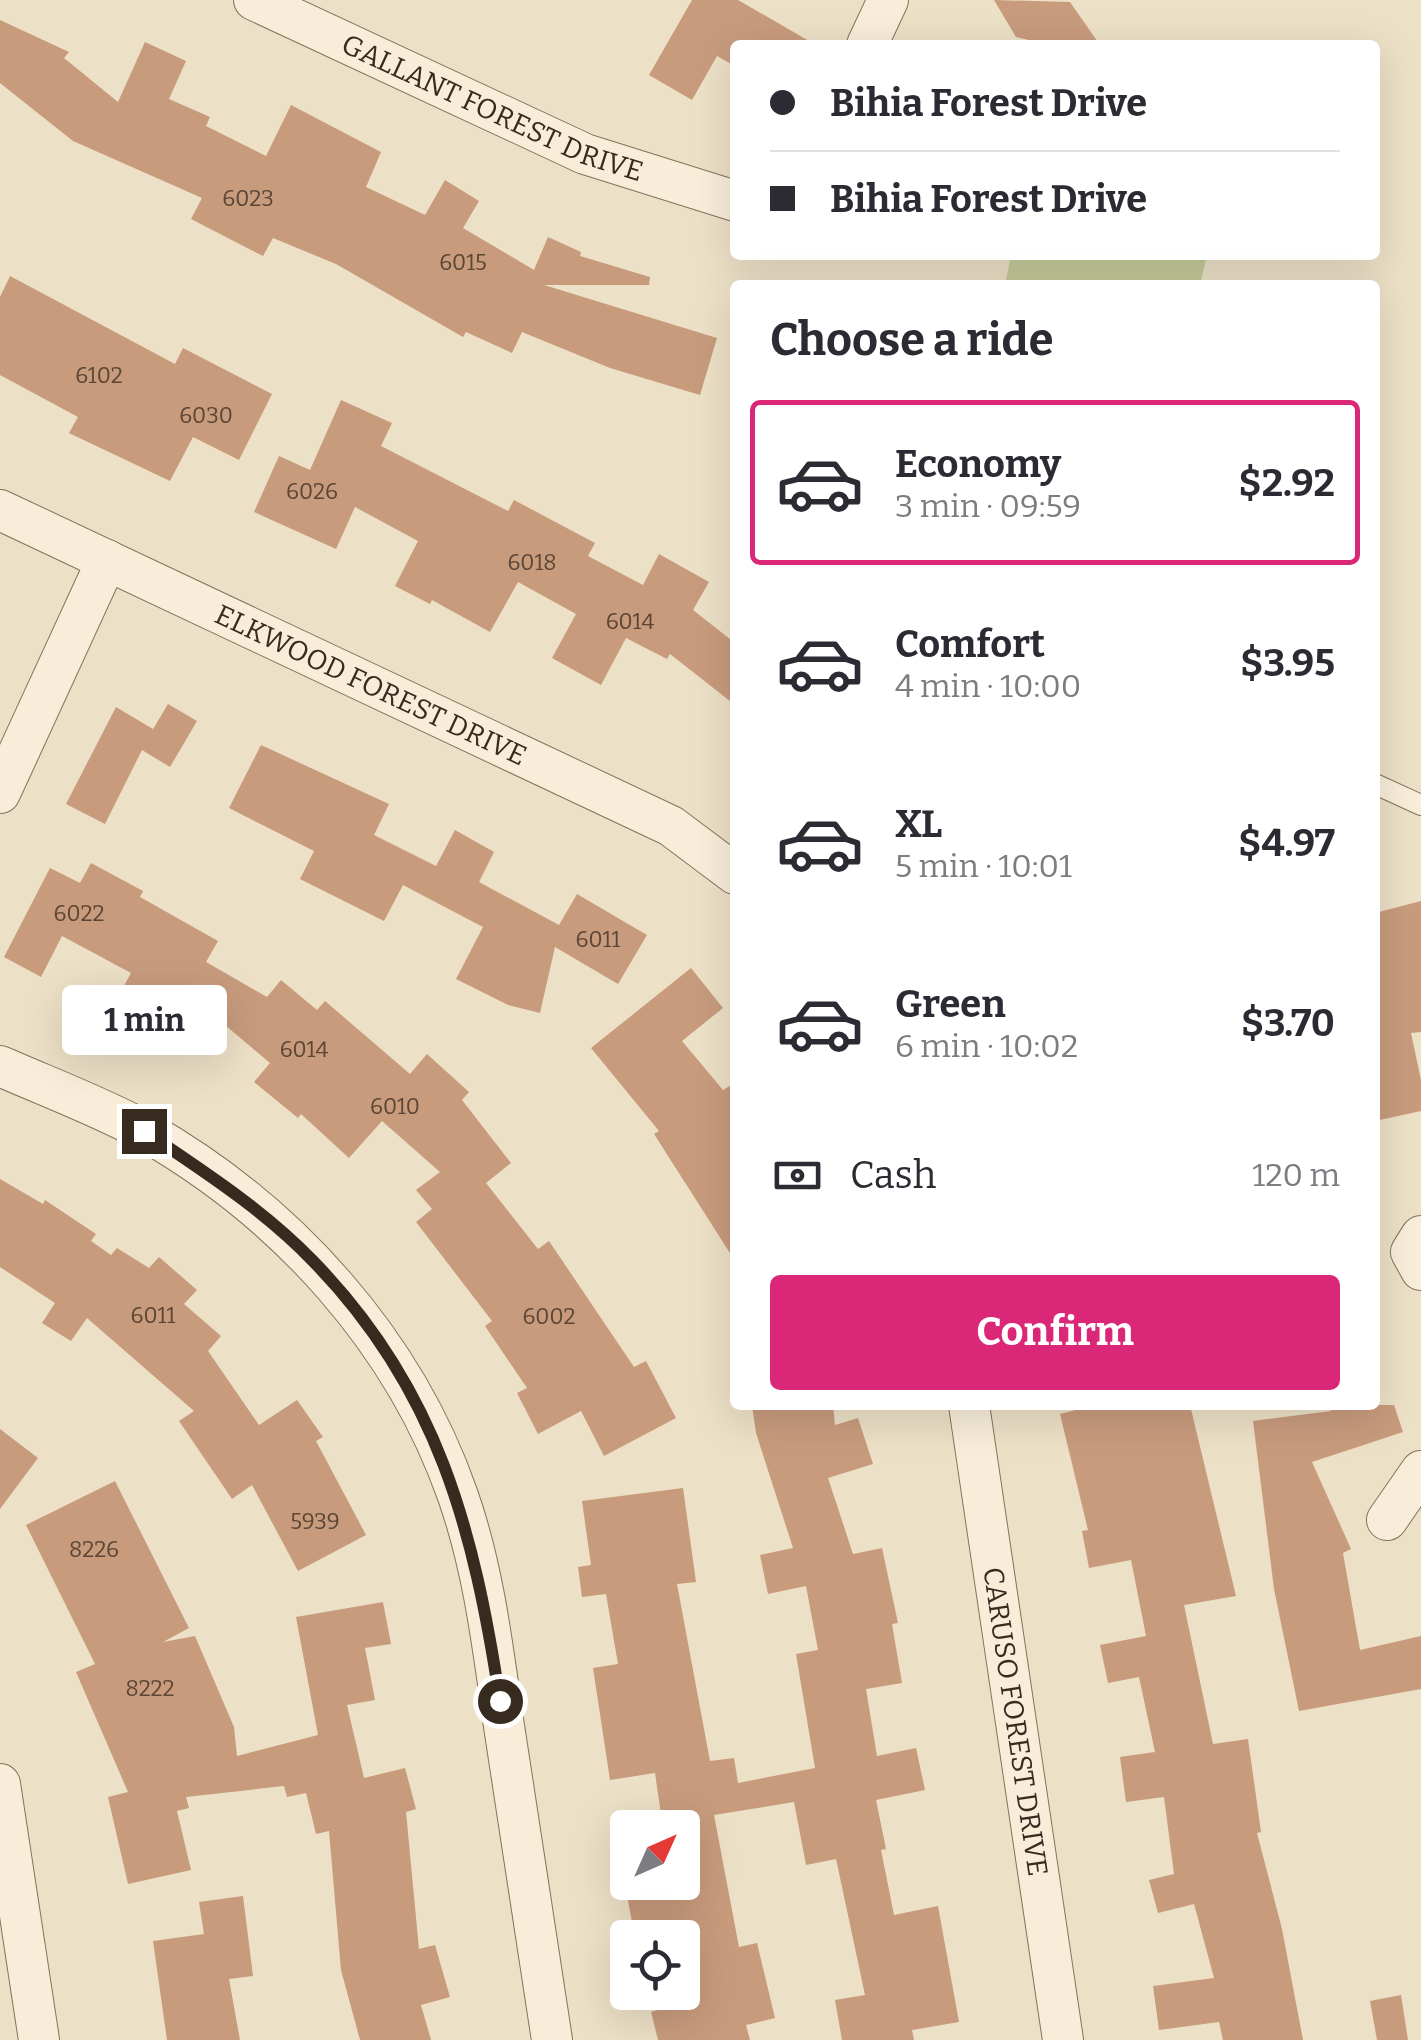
<!DOCTYPE html>
<html lang="en">
<head>
<meta charset="utf-8">
<style>
	body { margin:0; font-family:Bitter,serif; background:#f7f7f7; color:#2b2b33; height:100vh; display:flex; flex-direction:column; font-size:38px; white-space:nowrap }
	* { box-sizing:border-box; margin:0 }
	p { font-size:32px; color:#7c7c81 }
	.icon { flex:none; width:55px; height:55px; fill:none; stroke:currentColor; stroke-width:2; stroke-linecap:round; stroke-linejoin:round }
	.map { position:relative; flex:1; overflow:hidden }
	.sheet { position:absolute; left:730px; top:280px; width:650px; height:1130px; display:flex; flex-direction:column; background:#fff; border-radius:10px; box-shadow:0 10px 40px #0002 }
	.sheet>* { flex:none }
	.banner { position:absolute; left:730px; top:40px; width:650px; height:220px; border-radius:10px; box-shadow:0 10px 40px #0002; display:grid; align-content:center; height:220px; padding:0 40px; background:#fff }
	.needle { width:65px; rotate:45deg }
	.controls { position:absolute; left:610px; top:1810px; display:grid; gap:20px }
	.controls a { display:grid; place-items:center; width:90px; height:90px; border-radius:10px; background:#fff; box-shadow:0 10px 40px #0002; font-size:50px }
	.end { position:absolute; width:45px; height:45px; margin:-22px; border:12px solid #372a1f; background:#fff; box-shadow:0 0 0 5px #fff }
	.from { border-radius:50% }
	.bubble { position:absolute; height:70px; border-radius:10px; background:#fff; box-shadow:0 10px 40px #0002; font-size:32px; font-weight:700; line-height:70px; text-align:center }
	.banner b { display:flex; align-items:center; gap:35px; height:95px; font-size:38px }
	.banner b+b { border-top:2px solid #e1e1e2 }
	.banner i { width:25px; height:25px; background:#2b2b33 }
	ul { padding:0; list-style:none }
	li { display:flex; align-items:center; gap:30px; height:165px; margin:0 20px 15px; padding:0 20px; border:5px solid transparent; border-radius:10px }
	li div { flex:1 }
	li b { display:block; font-size:38px }
	li em { font-style:normal; font-weight:700 }
	li.on { border-color:#db2777 }
	li>.icon { width:90px; height:90px; stroke-width:1.5 }
	h2 { padding:0 40px; font-size:45px; line-height:120px }
	.pay { display:flex; align-items:center; gap:25px; height:110px; padding:0 40px; font-size:38px }
	.pay p { margin-inline-start:auto }
	.action { display:flex; gap:20px; margin-top:auto; padding:20px 40px }
	.action a { flex:1; height:115px; border-radius:10px; background:#db2777; color:#fff; font-size:40px; font-weight:700; line-height:115px; text-align:center }
	.map>svg:first-child { display:block }
	.green { fill:#c5ca9a }
	.building { fill:#c89b7d }
	.lines { fill:none; stroke-linecap:round; stroke-linejoin:round }
	.lane-casing { stroke:#86725c; stroke-width:22 }
	.street-casing { stroke:#86725c; stroke-width:42 }
	.lane { stroke:#f7edd9; stroke-width:20 }
	.street { stroke:#f7edd9; stroke-width:40 }
	.route { stroke:#372a1f; stroke-width:12 }
	.labels { text-anchor:middle; dominant-baseline:central; stroke-width:8; stroke-linejoin:round; paint-order:stroke }
	.number-label { font-size:22px; fill:#5b4636 }
	.street-label { font-size:28px; fill:#372a1f; stroke:#f4ead5 }
</style>
</head>
<body>
<div class="map">
<svg width="1421" height="2040" viewBox="0 0 1421 2040">
	<rect width="100%" height="100%" fill="#ece0c6"/>
	<!-- green -->
	<path class="green" d="M 1011,255 L 1207,255 L 1200,285 L 1005,285 Z"/>
	<!-- building -->
	<path class="building" d="M 692,0 L 738,0 L 816,45 L 735,45 L 735,66 L 717,56 L 692,100 L 649,75 Z
		M 994,0 L 1070,2 L 1100,45 L 1050,45 L 1016,37 Z
		M 0,20 L 69,52 L 64,58 L 118,102 L 145,42 L 186,61 L 169,99 L 210,117 L 206,126 L 266,156 L 291,105 L 381,152 L 366,187 L 425,215 L 445,180 L 479,201 L 463,228 L 534,270 L 548,237 L 581,252 L 580,256 L 650,277 L 649,285 L 544,285 L 717,338 L 700,395 L 610,368 L 522,332 L 512,353 L 466,332 L 463,337 L 336,264 L 273,238 L 263,256 L 191,219 L 202,198 L 73,141 L 0,83 Z
		M 10,276 L 175,364 L 183,348 L 272,394 L 239,460 L 193,437 L 170,481 L 69,433 L 78,417 L 0,375 L 0,297 Z
		M 341,400 L 392,423 L 381,446 L 508,511 L 514,500 L 595,543 L 588,556 L 643,585 L 659,554 L 709,582 L 693,610 L 735,643 L 735,705 L 670,654 L 667,659 L 626,638 L 601,685 L 552,658 L 576,614 L 518,582 L 490,632 L 432,600 L 430,604 L 395,586 L 418,541 L 355,507 L 336,549 L 254,512 L 279,456 L 310,470 Z
		M 168,704 L 197,721 L 170,767 L 142,750 L 105,824 L 66,804 L 116,707 L 153,729 L 149,736 Z
		M 261,745 L 389,804 L 374,835 L 436,866 L 455,830 L 494,852 L 479,882 L 559,925 L 577,894 L 647,935 L 618,984 L 555,947 L 540,1013 L 508,1005 L 456,979 L 483,927 L 403,885 L 384,921 L 300,879 L 314,851 L 229,808 Z
		M 91,863 L 143,891 L 140,897 L 218,941 L 206,962 L 267,997 L 281,980 L 317,1010 L 325,1001 L 410,1074 L 427,1054 L 469,1092 L 462,1100 L 511,1163 L 486,1183 L 538,1249 L 549,1241 L 634,1367 L 646,1361 L 676,1418 L 604,1456 L 581,1411 L 538,1434 L 517,1393 L 527,1388 L 485,1326 L 492,1321 L 416,1222 L 432,1209 L 416,1190 L 440,1172 L 382,1121 L 349,1158 L 301,1114 L 298,1118 L 254,1082 L 270,1063 L 219,1020 L 201,1051 L 115,1002 L 131,973 L 62,936 L 41,977 L 4,957 L 50,868 L 80,883 Z
		M 1421,901 L 1421,1032 L 1411,1033 L 1421,1080 L 1421,1111 L 1375,1121 L 1375,913 Z
		M 691,968 L 723,1008 L 682,1041 L 723,1090 L 735,1083 L 735,1261 L 654,1134 L 659,1131 L 591,1048 Z
		M 0,1179 L 43,1204 L 45,1200 L 96,1234 L 91,1241 L 111,1255 L 117,1248 L 149,1268 L 159,1257 L 197,1290 L 184,1304 L 221,1336 L 208,1351 L 259,1425 L 297,1400 L 323,1437 L 316,1441 L 366,1535 L 298,1571 L 252,1485 L 232,1499 L 179,1421 L 194,1411 L 87,1318 L 71,1341 L 42,1323 L 55,1303 L 0,1267 Z
		M 752,1405 L 833,1405 L 835,1425 L 858,1418 L 873,1464 L 828,1478 L 853,1554 L 882,1548 L 898,1623 L 892,1624 L 902,1683 L 866,1689 L 877,1756 L 916,1748 L 925,1790 L 876,1800 L 886,1849 L 881,1850 L 894,1915 L 938,1906 L 959,2022 L 912,2030 L 914,2040 L 842,2040 L 835,2000 L 865,1995 L 836,1859 L 806,1865 L 794,1802 L 714,1815 L 739,1947 L 757,1943 L 775,2018 L 746,2025 L 750,2040 L 658,2040 L 651,2012 L 675,2005 L 672,1992 L 682,1992 L 682,1938 L 635,1938 L 620,1859 L 628,1858 L 628,1882 L 682,1882 L 682,1828 L 663,1828 L 655,1773 L 610,1780 L 593,1668 L 618,1664 L 606,1594 L 582,1597 L 578,1567 L 591,1565 L 582,1501 L 683,1488 L 696,1582 L 677,1584 L 710,1761 L 734,1758 L 738,1783 L 815,1768 L 796,1654 L 818,1650 L 806,1586 L 768,1594 L 760,1555 L 793,1548 L 756,1433 Z
		M 1096,1405 L 1190,1405 L 1236,1596 L 1184,1605 L 1213,1744 L 1248,1739 L 1261,1832 L 1257,1833 L 1282,1929 L 1303,2040 L 1223,2040 L 1219,2022 L 1159,2030 L 1153,1986 L 1214,1978 L 1194,1904 L 1158,1913 L 1149,1880 L 1174,1874 L 1164,1797 L 1126,1802 L 1120,1757 L 1155,1752 L 1139,1677 L 1108,1683 L 1100,1645 L 1146,1636 L 1131,1560 L 1089,1568 L 1082,1531 L 1088,1530 L 1060,1414 Z
		M 1329,1405 L 1394,1405 L 1403,1432 L 1312,1462 L 1351,1549 L 1343,1553 L 1360,1650 L 1421,1636 L 1421,1689 L 1299,1711 L 1274,1589 L 1253,1421 L 1331,1411 Z
		M 0,1429 L 38,1458 L 0,1509 Z
		M 115,1481 L 189,1628 L 163,1642 L 195,1636 L 234,1727 L 237,1756 L 318,1735 L 296,1617 L 383,1602 L 391,1644 L 365,1648 L 375,1700 L 347,1705 L 364,1778 L 405,1768 L 416,1809 L 406,1812 L 419,1949 L 435,1945 L 450,1997 L 421,2005 L 431,2040 L 360,2040 L 341,1970 L 329,1831 L 316,1834 L 306,1793 L 287,1797 L 284,1786 L 186,1797 L 189,1808 L 177,1811 L 191,1870 L 128,1884 L 108,1797 L 128,1792 L 76,1672 L 95,1664 L 26,1525 Z
		M 243,1896 L 253,1976 L 229,1979 L 240,2040 L 167,2040 L 153,1941 L 204,1934 L 199,1902 Z
		M 1401,1995 L 1408,2040 L 1377,2040 L 1370,2001 Z"/>
	<g class="lines">
		<defs>
			<path id="lane" d="M 1375,784 L 1421,805"/>
			<g id="street">
				<path id="s1" d="M 254,0 L 585,154 L 735,201"/>
				<path d="M 867,45 L 888,0"/>
				<path id="s2" d="M 0,510 L 671,826 L 735,874"/>
				<path d="M 0,793 L 107,560"/>
				<path d="M 0,1066 C 48,1087 99,1106 145,1131 C 287,1212 404,1341 458,1496 C 484,1570 493,1649 504,1726 C 520,1831 536,1935 552,2040"/>
				<path d="M 1421,1236 L 1411,1252 L 1421,1270"/>
				<path id="s3" d="M 969,1405 L 1063,2040"/>
				<path d="M 1387,1520 L 1421,1471"/>
				<path d="M 0,1784 L 39,2040"/>
			</g>
		</defs>
		<!-- lane casing -->
		<use href="#lane" class="lane-casing"/>
		<!-- street casing -->
		<use href="#street" class="street-casing"/>
		<!-- lane -->
		<use href="#lane" class="lane"/>
		<!-- street -->
		<use href="#street" class="street"/>
	</g>
	<g class="lines">
		<!-- route -->
		<path class="route" d="M 144,1131 C 203,1171 264,1210 313,1261 C 438,1389 474,1530 500,1701"/>
	</g>
	<g class="labels">
		<!-- number labels -->
		<g class="number-label">
			<text x="248" y="198">6023</text>
			<text x="463" y="262">6015</text>
			<text x="99" y="375">6102</text>
			<text x="206" y="415">6030</text>
			<text x="312" y="491">6026</text>
			<text x="532" y="562">6018</text>
			<text x="630" y="621">6014</text>
			<text x="79" y="913">6022</text>
			<text x="598" y="939">6011</text>
			<text x="304" y="1049">6014</text>
			<text x="395" y="1106">6010</text>
			<text x="153" y="1315">6011</text>
			<text x="549" y="1316">6002</text>
			<text x="315" y="1521">5939</text>
			<text x="94" y="1549">8226</text>
			<text x="150" y="1688">8222</text>
		</g>
		<!-- street labels -->
		<g class="street-label">
			<text stroke="none"><textPath href="#s1" startOffset="262">GALLANT FOREST DRIVE</textPath></text>
			<text stroke="none"><textPath href="#s2" startOffset="410">ELKWOOD FOREST DRIVE</textPath></text>
			<text stroke="none"><textPath href="#s3" startOffset="320">CARUSO FOREST DRIVE</textPath></text>
		</g>
	</g>
</svg>
<div class="controls">
<a><svg class="needle" viewBox="-14 -14 28 28"><path d="M0-13l5 13h-10z" fill="#e53935"/><path d="M0 13l5-13h-10z" fill="#7c7c81"/></svg></a>
<a><svg class="icon" aria-label="locate" viewBox="0 0 24 24"><circle cx="12" cy="12" r="6"/><path d="M12 2v4M12 18v4M2 12h4M18 12h4"/></svg></a>
</div>
<i class="end from" style="left:500px;top:1701px"></i>
<i class="end" style="left:144px;top:1131px"></i>
<div class="bubble" style="left:62px;top:985px;width:165px">1 min</div>
<div class="banner">
<b><i class="from"></i>Bihia Forest Drive</b>
<b><i></i>Bihia Forest Drive</b>
</div>
<section class="sheet">
<h2>Choose a ride</h2>
<ul>
<li class="on"><svg class="icon" aria-label="car" viewBox="0 0 24 24"><path d="M5 17H2v-5l4-1 3-4h7l3 4 3 1v5h-3M9 17h6M6 11h13"/><circle cx="7" cy="17" r="2"/><circle cx="17" cy="17" r="2"/></svg><div><b>Economy</b><p>3 min · 09:59</p></div><em>$2.92</em></li>
<li><svg class="icon" aria-label="car" viewBox="0 0 24 24"><path d="M5 17H2v-5l4-1 3-4h7l3 4 3 1v5h-3M9 17h6M6 11h13"/><circle cx="7" cy="17" r="2"/><circle cx="17" cy="17" r="2"/></svg><div><b>Comfort</b><p>4 min · 10:00</p></div><em>$3.95</em></li>
<li><svg class="icon" aria-label="car" viewBox="0 0 24 24"><path d="M5 17H2v-5l4-1 3-4h7l3 4 3 1v5h-3M9 17h6M6 11h13"/><circle cx="7" cy="17" r="2"/><circle cx="17" cy="17" r="2"/></svg><div><b>XL</b><p>5 min · 10:01</p></div><em>$4.97</em></li>
<li><svg class="icon" aria-label="car" viewBox="0 0 24 24"><path d="M5 17H2v-5l4-1 3-4h7l3 4 3 1v5h-3M9 17h6M6 11h13"/><circle cx="7" cy="17" r="2"/><circle cx="17" cy="17" r="2"/></svg><div><b>Green</b><p>6 min · 10:02</p></div><em>$3.70</em></li>
</ul>
<div class="pay"><svg class="icon" aria-label="cash" viewBox="0 0 24 24"><path d="M3 7h18v10H3z"/><circle cx="12" cy="12" r="2"/></svg>Cash<p>120 m</p></div>
<div class="action"><a>Confirm</a></div>
</section>
</div>
</body>
</html>
